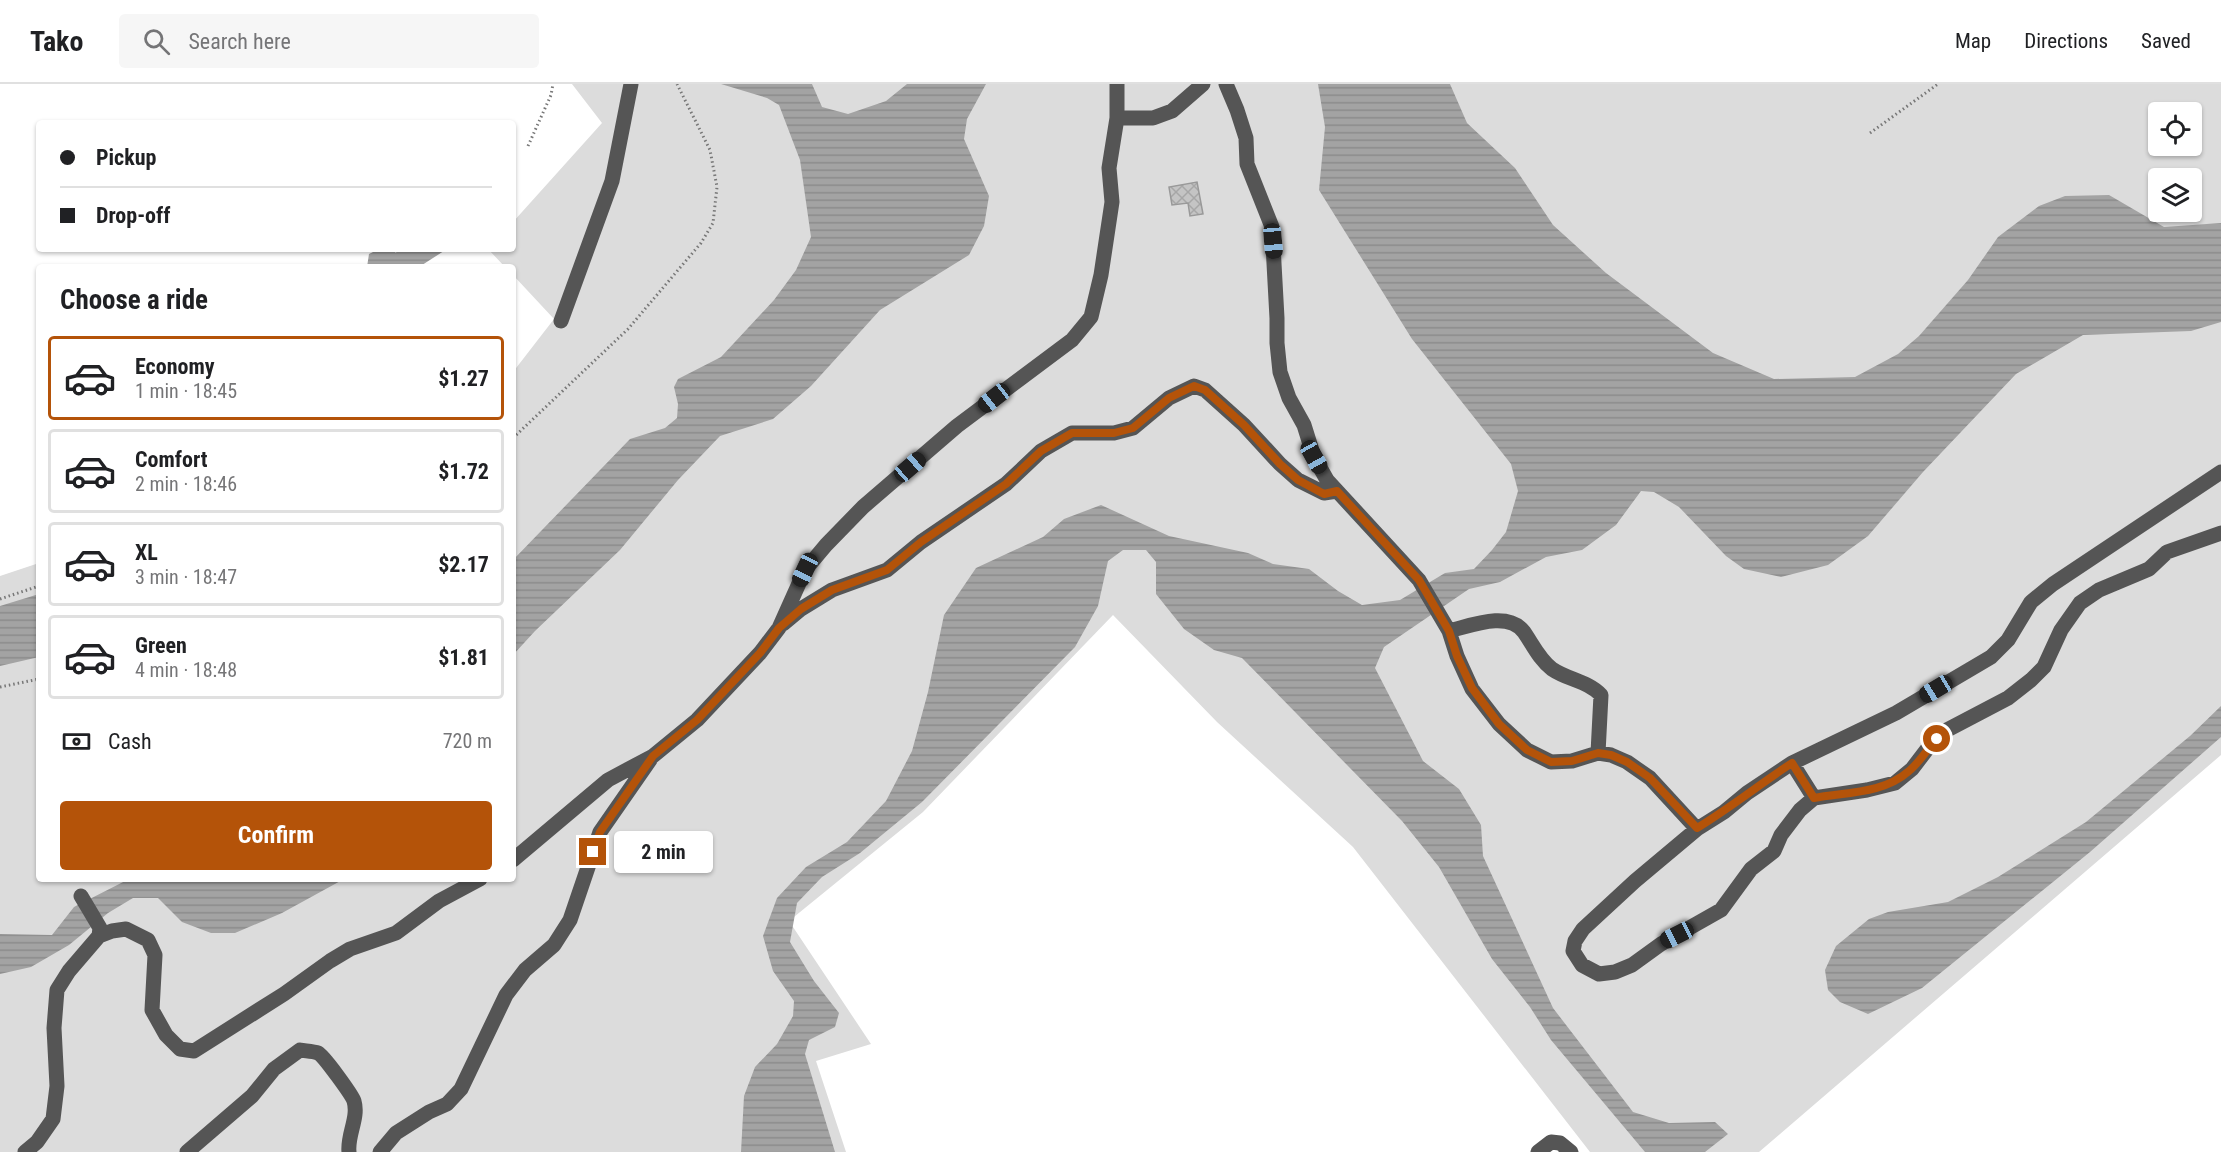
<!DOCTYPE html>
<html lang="en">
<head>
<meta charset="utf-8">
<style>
	body { margin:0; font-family:"Roboto Condensed",sans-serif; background:#f6f6f6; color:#202124; height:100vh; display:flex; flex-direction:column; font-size:22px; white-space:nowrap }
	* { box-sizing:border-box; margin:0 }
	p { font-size:20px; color:#757577 }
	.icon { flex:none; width:33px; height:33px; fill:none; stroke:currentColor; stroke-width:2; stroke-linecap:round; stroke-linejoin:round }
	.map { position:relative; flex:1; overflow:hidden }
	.drawer { position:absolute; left:36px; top:180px; width:480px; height:618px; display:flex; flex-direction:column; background:#fff; border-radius:6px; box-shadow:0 2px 4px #0004 }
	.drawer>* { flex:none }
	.hud { position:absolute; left:36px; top:36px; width:480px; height:132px; border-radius:6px; box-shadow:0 2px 4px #0004; display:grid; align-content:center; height:132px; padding:0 24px; background:#fff }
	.tools { position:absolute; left:2148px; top:18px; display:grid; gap:12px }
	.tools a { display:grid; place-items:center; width:54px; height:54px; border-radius:6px; background:#fff; box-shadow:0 2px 4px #0004; font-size:30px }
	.end { position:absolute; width:27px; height:27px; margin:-14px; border:8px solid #b45309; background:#fff; box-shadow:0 0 0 3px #fff }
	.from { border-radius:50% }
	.bubble { position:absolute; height:42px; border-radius:6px; background:#fff; box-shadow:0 2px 4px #0004; font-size:20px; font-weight:700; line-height:42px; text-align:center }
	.car { position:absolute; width:18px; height:36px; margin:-18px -9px; border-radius:8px; box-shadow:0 0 4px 2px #0007; background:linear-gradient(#222 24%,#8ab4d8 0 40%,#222 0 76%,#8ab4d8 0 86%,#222 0) }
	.hud b { display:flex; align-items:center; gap:21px; height:57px; font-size:22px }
	.hud b+b { border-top:2px solid #e0e0e0 }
	.hud i { width:15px; height:15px; background:#202124 }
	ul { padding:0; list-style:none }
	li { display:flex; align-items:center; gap:18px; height:84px; margin:0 12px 9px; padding:0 12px; border:3px solid #e0e0e0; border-radius:6px }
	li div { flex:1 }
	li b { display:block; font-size:22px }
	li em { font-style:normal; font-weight:700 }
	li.current { border-color:#b45309 }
	li>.icon { width:54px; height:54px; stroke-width:1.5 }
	h2 { padding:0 24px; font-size:27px; line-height:72px }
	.pay { display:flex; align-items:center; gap:15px; height:66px; padding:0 24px; font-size:22px }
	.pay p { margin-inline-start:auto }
	.action { display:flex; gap:12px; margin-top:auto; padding:12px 24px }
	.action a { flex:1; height:69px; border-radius:6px; background:#b45309; color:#fff; font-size:24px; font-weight:700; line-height:69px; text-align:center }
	header { display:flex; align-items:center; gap:36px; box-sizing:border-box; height:84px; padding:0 30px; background:#fff; border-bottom:2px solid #e0e0e0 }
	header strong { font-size:28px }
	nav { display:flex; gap:33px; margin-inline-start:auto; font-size:21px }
	.search { width:420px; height:54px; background:#f6f6f6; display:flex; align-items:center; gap:15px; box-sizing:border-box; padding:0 21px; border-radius:6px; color:#757577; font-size:22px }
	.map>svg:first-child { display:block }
	.green { fill:#dcdcdc; fill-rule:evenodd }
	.water { fill:url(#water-rules) }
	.building { fill:url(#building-cross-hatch); stroke:#999; stroke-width:1.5 }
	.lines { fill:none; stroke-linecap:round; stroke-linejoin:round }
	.path { stroke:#777; stroke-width:3; stroke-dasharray:1.5 3; stroke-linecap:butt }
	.minor { stroke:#555; stroke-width:15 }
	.route { stroke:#b45309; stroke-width:8 }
</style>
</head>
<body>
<header>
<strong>Tako</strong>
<div class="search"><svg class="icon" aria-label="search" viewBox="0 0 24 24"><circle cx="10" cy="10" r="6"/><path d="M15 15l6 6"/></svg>Search here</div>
<nav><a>Map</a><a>Directions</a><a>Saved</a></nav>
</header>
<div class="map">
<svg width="2221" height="1068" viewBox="0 0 2221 1068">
	<defs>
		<pattern id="water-rules" width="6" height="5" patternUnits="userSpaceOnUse" patternTransform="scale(1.5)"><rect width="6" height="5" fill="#a3a3a3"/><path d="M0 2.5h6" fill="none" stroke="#8b8b8b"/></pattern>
		<pattern id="building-cross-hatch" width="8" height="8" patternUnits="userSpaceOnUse" patternTransform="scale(1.5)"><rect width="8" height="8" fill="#c4c4c4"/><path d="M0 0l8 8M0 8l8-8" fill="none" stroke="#a7a7a7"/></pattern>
	</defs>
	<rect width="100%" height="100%" fill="#fff"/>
	<!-- green -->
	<path class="green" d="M 572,0 L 2221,0 L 2221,671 L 1759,1068 L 1590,1068 L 1353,763 L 1217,638 L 1113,531 L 923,728 L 789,837 L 871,960 L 816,977 L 846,1068 L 0,1068 L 0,492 L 39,479 L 39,795 L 513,795 L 513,288 L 554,235 L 513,191 L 513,183 L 505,183 L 488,165 L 513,165 L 513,138 L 602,39 ZM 2158,28 L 2192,28 L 2192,62 L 2158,62 ZM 2158,94 L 2192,94 L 2192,128 L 2158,128 Z"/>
	<!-- water -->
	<path class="water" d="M 721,0 L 812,0 L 822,23 L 848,30 L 886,17 L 907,0 L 986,0 L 967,35 L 964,55 L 989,112 L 984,142 L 969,171 L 880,226 L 811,302 L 773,335 L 720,352 L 678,396 L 620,466 L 535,547 L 513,571 L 513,476 L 630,355 L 665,344 L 677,334 L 678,320 L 674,303 L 678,295 L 721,273 L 774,216 L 796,186 L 811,153 L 800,76 L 779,21 L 767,14 Z
		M 1318,0 L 1450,0 L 1467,39 L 1515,84 L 1553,141 L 1606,189 L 1713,269 L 1774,295 L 1855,293 L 1898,270 L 1919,252 L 1968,196 L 1998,153 L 2039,122 L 2065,112 L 2109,111 L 2164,143 L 2221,139 L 2221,238 L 2191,247 L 2083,251 L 2016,290 L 1923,388 L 1868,452 L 1828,481 L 1781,493 L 1744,485 L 1726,472 L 1679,423 L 1654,408 L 1641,407 L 1616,441 L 1582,466 L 1546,473 L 1500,498 L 1469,505 L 1384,563 L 1375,584 L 1423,677 L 1459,705 L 1481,741 L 1483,772 L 1553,924 L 1633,1028 L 1669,1039 L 1715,1038 L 1728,1050 L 1705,1068 L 1645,1068 L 1551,956 L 1530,923 L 1492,875 L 1439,783 L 1402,737 L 1242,574 L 1214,566 L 1184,545 L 1156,510 L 1156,478 L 1146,466 L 1123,466 L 1108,477 L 1098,522 L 1075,563 L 922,718 L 860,769 L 822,793 L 797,819 L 790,858 L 814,897 L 839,929 L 835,943 L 809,956 L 805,970 L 835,1068 L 741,1068 L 744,1012 L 755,983 L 777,960 L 793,932 L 794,917 L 773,887 L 763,852 L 777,814 L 806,783 L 847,758 L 886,717 L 912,667 L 928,608 L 944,531 L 976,484 L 1043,453 L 1064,435 L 1101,421 L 1169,452 L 1248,469 L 1273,480 L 1309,485 L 1338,507 L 1362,521 L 1400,516 L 1445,489 L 1474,485 L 1492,466 L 1506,448 L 1518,407 L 1511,380 L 1412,255 L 1319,106 L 1325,43 Z
		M 379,165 L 393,165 L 396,169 L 397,165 L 447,165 L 419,183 L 367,183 L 369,170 Z
		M 39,510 L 39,573 L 0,582 L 0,522 Z
		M 2221,622 L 2221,653 L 2090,768 L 1922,904 L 1868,930 L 1840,918 L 1828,906 L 1825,886 L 1836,862 L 1869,835 L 1888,828 L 1948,818 L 1998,793 L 2086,738 L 2190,652 Z
		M 129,795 L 344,795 L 282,829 L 235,849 L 211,849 L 182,838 L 158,814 L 133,814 L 108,829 L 69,861 L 31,883 L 0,890 L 0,850 L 52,851 L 74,823 Z"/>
	<!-- building -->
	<path class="building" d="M 1197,98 L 1203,130 L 1190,132 L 1188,119 L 1172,121 L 1169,103 Z"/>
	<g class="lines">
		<!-- path -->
		<path class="path" d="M 1870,49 L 1938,0
			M 528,62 L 551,11 L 553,0
			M 513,354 L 628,245 L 701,159 L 713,139 L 717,103 L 710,66 L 677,0
			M 0,515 L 39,502
			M 0,603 L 39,595"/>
		<!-- minor -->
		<path class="minor" d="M 1226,0 L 1237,26 L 1246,54 L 1247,80 L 1272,143 L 1277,234 L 1277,259 L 1280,288 L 1289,314 L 1304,341 L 1314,373 L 1327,396 L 1419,496 L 1449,547 L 1457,572 L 1472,605 L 1499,640 L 1527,666 L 1551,678 L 1572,677 L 1598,669 L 1611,671 L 1627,678 L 1650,694 L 1697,745
			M 1117,34 L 1153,34 L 1172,27 L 1203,0
			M 561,237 L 612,97 L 631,0
			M 2221,388 L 2053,500 L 2031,518 L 2008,556 L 1991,573 L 1896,629 L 1792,679 L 1747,709 L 1724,728 L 1697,745 L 1635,797 L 1583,845 L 1575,857 L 1573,867 L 1582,881 L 1599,890 L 1615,888 L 1632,881 L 1661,860 L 1721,826 L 1751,785 L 1774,767 L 1781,751 L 1800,726 L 1814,714 L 1867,706 L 1895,699 L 1912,685 L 1928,664 L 1947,646 L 2008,614 L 2031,596 L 2044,583 L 2061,546 L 2080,519 L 2099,506 L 2149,485 L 2167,468 L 2221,449
			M 783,540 L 801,525 L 832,506 L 887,486 L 921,458 L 1006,400 L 1041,367 L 1072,349 L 1114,349 L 1133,344 L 1169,314 L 1194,302 L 1205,306 L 1244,341 L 1280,380 L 1298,396 L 1324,409 L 1337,407
			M 1449,547 C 1470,542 1508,526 1524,548 C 1533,561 1539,575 1552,585 C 1568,596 1588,597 1601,611 L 1598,669
			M 1792,679 L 1814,714
			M 513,776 L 608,696 L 653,672 L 697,636 L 760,569 L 779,544 L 805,486 L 826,461 L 863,423 L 957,342 L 1072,256 L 1091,233 L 1101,191 L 1112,118 L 1109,84 L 1117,34 L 1117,0
			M 81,812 L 100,844 L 99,852
			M 25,1068 L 37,1058 L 53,1035 L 57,1002 L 54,944 L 57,906 L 69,887 L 99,852 L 112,847 L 126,845 L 148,856 L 155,871 L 152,926 L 166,951 L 180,965 L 194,967 L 284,910 L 330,877 L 350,865 L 396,849 L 439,817 L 480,795
			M 187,1068 L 252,1012 L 274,985 L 300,966 C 305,967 313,967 318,969 C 324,972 352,1011 354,1017 C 359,1034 347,1051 349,1068
			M 380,1068 L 396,1049 L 429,1028 L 447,1020 L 461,1005 L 506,911 L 525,886 L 554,861 L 570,836 L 600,748 L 650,676
			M 1538,1068 L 1551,1058 L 1560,1059 L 1571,1068"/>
	</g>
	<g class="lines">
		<!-- route -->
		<path class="route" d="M 593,768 L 600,748 L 653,672 L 697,636 L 760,569 L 779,544 L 801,525 L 832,506 L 887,486 L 921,458 L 1006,400 L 1041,367 L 1072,349 L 1114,349 L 1133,344 L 1169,314 L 1194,302 L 1205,306 L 1244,341 L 1280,380 L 1298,396 L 1324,410 L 1337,407 L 1419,496 L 1449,547 L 1457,572 L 1472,604 L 1499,640 L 1527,666 L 1551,678 L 1572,677 L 1598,669 L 1611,671 L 1627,678 L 1650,694 L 1697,744 C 1730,724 1760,700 1792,679 L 1814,714 C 1847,708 1883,710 1909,687 C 1920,678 1927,665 1937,655"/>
	</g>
</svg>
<div class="tools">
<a><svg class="icon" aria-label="locate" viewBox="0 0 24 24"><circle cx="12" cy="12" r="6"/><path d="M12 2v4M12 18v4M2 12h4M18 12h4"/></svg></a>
<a><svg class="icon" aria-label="layers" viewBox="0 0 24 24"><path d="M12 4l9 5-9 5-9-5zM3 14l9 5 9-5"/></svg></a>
</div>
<i class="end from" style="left:1937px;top:655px"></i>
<i class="end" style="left:593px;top:768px"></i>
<div class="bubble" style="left:614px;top:747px;width:99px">2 min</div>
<i class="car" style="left:1273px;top:157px;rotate:175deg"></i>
<i class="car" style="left:994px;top:314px;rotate:232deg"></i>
<i class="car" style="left:1314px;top:373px;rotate:151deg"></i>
<i class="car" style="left:910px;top:383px;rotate:49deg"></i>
<i class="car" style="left:805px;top:486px;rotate:205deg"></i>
<i class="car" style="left:1936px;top:605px;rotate:239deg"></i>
<i class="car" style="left:1677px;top:851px;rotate:243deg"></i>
<div class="hud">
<b><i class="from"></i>Pickup</b>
<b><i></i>Drop-off</b>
</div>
<section class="drawer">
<h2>Choose a ride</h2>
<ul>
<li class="current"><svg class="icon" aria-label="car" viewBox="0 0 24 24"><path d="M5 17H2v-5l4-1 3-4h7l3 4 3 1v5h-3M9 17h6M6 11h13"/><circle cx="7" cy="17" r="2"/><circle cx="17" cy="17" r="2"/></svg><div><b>Economy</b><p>1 min · 18:45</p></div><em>$1.27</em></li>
<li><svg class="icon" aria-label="car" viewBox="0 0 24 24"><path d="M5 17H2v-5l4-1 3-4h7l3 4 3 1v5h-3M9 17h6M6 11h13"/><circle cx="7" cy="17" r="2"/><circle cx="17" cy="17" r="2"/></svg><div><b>Comfort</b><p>2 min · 18:46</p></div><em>$1.72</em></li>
<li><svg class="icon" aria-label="car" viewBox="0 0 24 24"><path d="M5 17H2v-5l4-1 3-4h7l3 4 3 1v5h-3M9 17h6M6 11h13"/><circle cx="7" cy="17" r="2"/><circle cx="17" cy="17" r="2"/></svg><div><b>XL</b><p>3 min · 18:47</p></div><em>$2.17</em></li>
<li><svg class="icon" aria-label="car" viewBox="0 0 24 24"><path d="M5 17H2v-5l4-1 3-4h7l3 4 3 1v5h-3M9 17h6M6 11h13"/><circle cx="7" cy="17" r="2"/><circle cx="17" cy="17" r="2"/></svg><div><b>Green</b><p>4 min · 18:48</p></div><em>$1.81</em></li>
</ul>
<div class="pay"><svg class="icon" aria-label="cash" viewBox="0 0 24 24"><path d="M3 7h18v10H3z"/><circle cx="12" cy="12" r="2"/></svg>Cash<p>720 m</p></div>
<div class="action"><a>Confirm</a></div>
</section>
</div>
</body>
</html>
